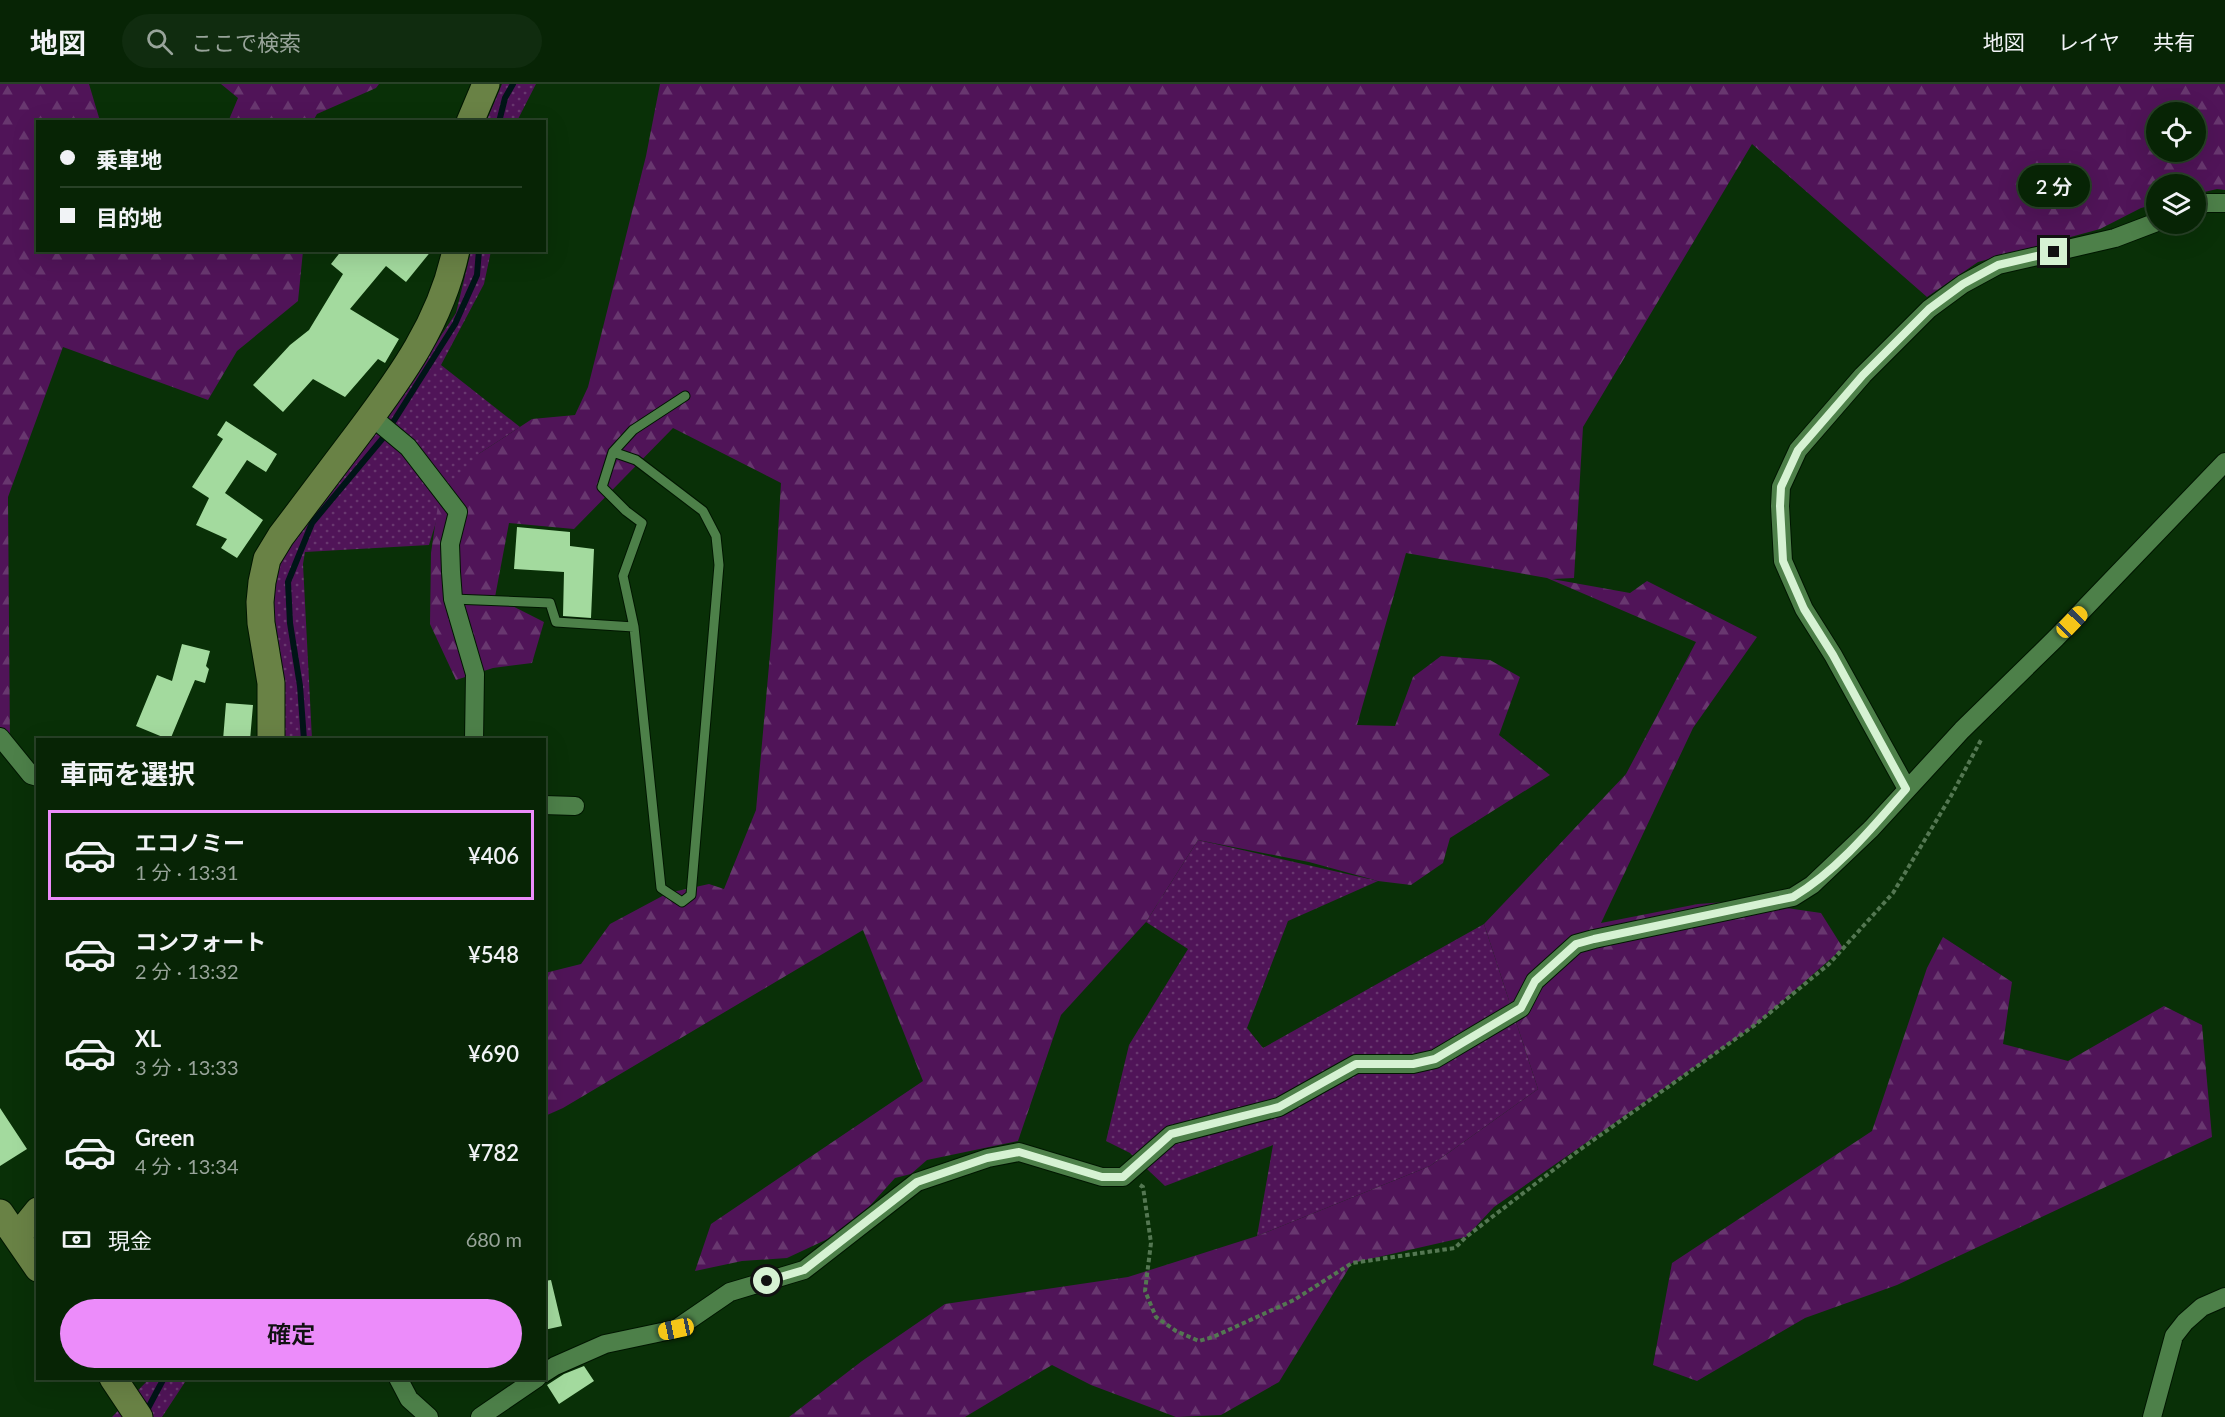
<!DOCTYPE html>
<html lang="ja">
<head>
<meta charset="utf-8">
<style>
	body { margin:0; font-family:Lato,"Noto Sans JP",sans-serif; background:#102c0f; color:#f1f3f6; height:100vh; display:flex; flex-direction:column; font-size:22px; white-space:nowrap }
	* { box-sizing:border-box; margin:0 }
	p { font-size:20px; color:#98a49a }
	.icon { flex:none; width:33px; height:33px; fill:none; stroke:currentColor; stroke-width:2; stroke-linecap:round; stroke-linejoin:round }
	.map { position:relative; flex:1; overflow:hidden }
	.panel { position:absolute; left:36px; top:654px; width:510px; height:642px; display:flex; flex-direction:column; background:#072405; border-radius:0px; box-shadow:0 6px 24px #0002,0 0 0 2px #284127 }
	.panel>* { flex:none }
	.guide { position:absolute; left:36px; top:36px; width:510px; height:132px; border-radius:0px; box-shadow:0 6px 24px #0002,0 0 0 2px #284127; display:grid; align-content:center; height:132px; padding:0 24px; background:#072405 }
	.fabs { position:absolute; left:2146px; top:18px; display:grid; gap:12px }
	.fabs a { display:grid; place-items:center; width:60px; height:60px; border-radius:50%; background:#072405; box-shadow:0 6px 24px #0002,0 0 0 2px #284127; font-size:30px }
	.end { position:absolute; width:27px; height:27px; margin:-14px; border:8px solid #d6f2d3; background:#111; box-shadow:0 0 0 3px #111 }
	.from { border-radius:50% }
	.bubble { position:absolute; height:42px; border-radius:21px; background:#072405; box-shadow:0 6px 24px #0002,0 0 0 2px #284127; font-size:20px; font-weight:600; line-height:42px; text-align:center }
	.car { position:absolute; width:18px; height:36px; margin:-18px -9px; border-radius:8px; box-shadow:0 0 4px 2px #0007; background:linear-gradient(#f5c518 24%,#345 0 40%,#f5c518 0 76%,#345 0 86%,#f5c518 0) }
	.guide b { display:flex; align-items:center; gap:21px; height:57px; font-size:22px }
	.guide b+b { border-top:2px solid #284127 }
	.guide i { width:15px; height:15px; background:#f1f3f6 }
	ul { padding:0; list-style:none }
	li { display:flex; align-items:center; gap:18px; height:90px; margin:0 12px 9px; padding:0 12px; border:3px solid transparent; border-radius:0px }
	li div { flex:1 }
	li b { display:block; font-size:22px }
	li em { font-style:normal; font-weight:600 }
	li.on { border-color:#ec8cfa }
	li>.icon { width:54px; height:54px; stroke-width:1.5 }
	h2 { padding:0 24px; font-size:27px; line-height:72px }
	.pay { display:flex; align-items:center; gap:15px; height:66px; padding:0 24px; font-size:22px }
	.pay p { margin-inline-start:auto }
	.primary-button { display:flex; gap:12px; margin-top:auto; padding:12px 24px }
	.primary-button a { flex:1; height:69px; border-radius:36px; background:#ec8cfa; color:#111; font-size:24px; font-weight:600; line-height:69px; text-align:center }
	header { display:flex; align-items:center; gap:36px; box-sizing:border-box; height:84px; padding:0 30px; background:#072405; border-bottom:2px solid #284127 }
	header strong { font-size:28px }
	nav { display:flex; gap:33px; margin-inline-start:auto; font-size:21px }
	.search { width:420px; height:54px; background:#102c0f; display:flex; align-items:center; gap:15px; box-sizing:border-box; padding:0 21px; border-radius:33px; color:#98a49a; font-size:22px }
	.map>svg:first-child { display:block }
	.grass { fill:url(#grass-dots) }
	.forest { fill:url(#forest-firs); fill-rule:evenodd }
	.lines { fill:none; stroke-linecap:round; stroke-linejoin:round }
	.stream { stroke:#001517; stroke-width:6 }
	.building { fill:#a3da9e }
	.lane-casing { stroke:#001600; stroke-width:11 }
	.street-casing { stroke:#001600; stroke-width:20 }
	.secondary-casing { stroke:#001600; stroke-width:29 }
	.path { stroke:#547752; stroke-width:4; stroke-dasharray:4.5 3; stroke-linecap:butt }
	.lane { stroke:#4d8049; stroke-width:9 }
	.street { stroke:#4d8049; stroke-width:18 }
	.secondary { stroke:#698245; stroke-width:27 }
	.route { stroke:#d6f2d3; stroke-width:8 }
</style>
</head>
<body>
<header>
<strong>地図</strong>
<div class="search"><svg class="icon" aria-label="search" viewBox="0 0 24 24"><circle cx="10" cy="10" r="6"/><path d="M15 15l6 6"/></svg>ここで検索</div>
<nav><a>地図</a><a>レイヤ</a><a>共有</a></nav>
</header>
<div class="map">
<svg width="2225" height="1333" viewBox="0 0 2225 1333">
	<defs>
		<pattern id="grass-dots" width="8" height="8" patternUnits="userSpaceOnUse" patternTransform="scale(1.5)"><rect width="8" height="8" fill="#501458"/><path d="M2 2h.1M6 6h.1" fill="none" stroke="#68376f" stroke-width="1.8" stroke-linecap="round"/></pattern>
		<pattern id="forest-firs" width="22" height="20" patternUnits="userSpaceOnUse" patternTransform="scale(1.5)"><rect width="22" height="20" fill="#501458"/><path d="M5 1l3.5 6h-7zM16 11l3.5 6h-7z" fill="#68376f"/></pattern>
	</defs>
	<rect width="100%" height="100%" fill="#093007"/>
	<!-- grass -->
	<path class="grass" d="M 502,0 L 536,0 L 517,37 L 486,38 Z
		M 471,167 L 491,167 L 484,200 L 441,281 L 520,343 L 480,369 L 436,438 L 429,461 L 305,468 L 303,480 L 312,655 L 282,655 L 271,520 L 273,477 L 407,303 L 456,229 Z
		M 1198,756 L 1378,797 L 1288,837 L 1247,944 L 1263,964 L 1484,840 L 1538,1005 L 1430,1082 L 1257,1152 L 1273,1061 L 1165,1102 L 1130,1069 L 1106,1057 L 1129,961 L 1188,865 L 1146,838 Z
		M 149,1295 L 187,1295 L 162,1333 L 112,1333 Z"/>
	<!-- forest -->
	<path class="forest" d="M 0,0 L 89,0 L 100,37 L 38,38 L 38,166 L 303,167 L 298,217 L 237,267 L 208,316 L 63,263 L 8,413 L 10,665 L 0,653 Z
		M 221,0 L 379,0 L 376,4 L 317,30 L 313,37 L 228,38 L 238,14 Z
		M 660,0 L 2225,0 L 2225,106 L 2217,105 L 2196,110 L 2196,100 L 2157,100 L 2157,120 L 2141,124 L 2100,145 L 1978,178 L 1927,213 L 1752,60 L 1583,343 L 1574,494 L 1552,495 L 1630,509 L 1647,497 L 1757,553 L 1693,644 L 1601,839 L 1698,820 L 1739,817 L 1821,829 L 1843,864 L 1755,941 L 1494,1123 L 1466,1153 L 1352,1179 L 1279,1298 L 1221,1331 L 1176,1333 L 1091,1301 L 1052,1281 L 965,1333 L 789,1333 L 862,1277 L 945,1220 L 1128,1193 L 1257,1152 L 1430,1082 L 1538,1005 L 1484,840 L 1626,690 L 1696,558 L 1547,494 L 1406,469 L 1357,641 L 1395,642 L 1413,593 L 1441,572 L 1490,576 L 1520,593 L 1499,651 L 1550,691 L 1450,754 L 1443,779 L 1411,801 L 1378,797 L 1309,778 L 1198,756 L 1146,838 L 1061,931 L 1018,1057 L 927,1076 L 911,1090 L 895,1094 L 849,1145 L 787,1174 L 742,1177 L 695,1187 L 711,1140 L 923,997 L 863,846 L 563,1024 L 545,1032 L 545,889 L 581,880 L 610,840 L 668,809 L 709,800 L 724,805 L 756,726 L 772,548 L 781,399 L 673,344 L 574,445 L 509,439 L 495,513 L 544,538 L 532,579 L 493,584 L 456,596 L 430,540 L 431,469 L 439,414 L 480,369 L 532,335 L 575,331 L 588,303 L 646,72 ZM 2157,28 L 2196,28 L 2196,68 L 2157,68 Z
		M 1943,853 L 2012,898 L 2003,960 L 2068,977 L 2164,922 L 2202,941 L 2212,1053 L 1897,1201 L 1805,1234 L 1697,1297 L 1653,1281 L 1672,1179 L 1872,1047 L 1927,884 Z"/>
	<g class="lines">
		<!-- stream -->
		<path class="stream" d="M 499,38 L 505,14 L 513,0
			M 304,656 L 300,602 L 290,539 L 288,498 L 312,439 L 383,354 L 455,240 L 477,191 L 479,166
			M 146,1328 L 164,1294"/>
	</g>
	<!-- building -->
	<path class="building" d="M 342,166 L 432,166 L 406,198 L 386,182 L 350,225 L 399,255 L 385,279 L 378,275 L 345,313 L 313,295 L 283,328 L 253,301 L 290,261 L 309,246 L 343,190 L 331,180 Z
		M 226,337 L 277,370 L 266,388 L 247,376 L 225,409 L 263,436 L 237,474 L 221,464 L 227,455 L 196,441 L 209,414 L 192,403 L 223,355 L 217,351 Z
		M 517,443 L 570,448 L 570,462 L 594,465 L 591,534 L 563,532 L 564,488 L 514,485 Z
		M 182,560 L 210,567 L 206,582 L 209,585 L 205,599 L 195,596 L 170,656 L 136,642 L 157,591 L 172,597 Z
		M 226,619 L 253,621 L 250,656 L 223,656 Z
		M 0,1024 L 27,1065 L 0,1082 Z
		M 551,1196 L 562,1242 L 544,1246 L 544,1197 Z
		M 584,1282 L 594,1297 L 559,1320 L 547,1301 L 564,1290 Z"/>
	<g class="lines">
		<defs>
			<path id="lane" d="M 613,368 L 636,376 L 703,427 L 716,452 L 719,481 L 691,811 L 682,818 L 661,804 L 634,543
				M 453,515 L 550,519 L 556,538 L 634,543 L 623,492 L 642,439 L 626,427 L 602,403 L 613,368 L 633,346 L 685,312"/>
			<path id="street" d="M 2196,123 L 2206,119 L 2225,119
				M 371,332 L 408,363 L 458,428 L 450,460 L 451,488 L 453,515 L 475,590 L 474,656
				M 0,653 L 31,691 L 38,693
				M 1907,705 L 1833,571 L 1804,525 L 1783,477 L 1780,422 L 1781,403 L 1798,366 L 1863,291 L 1929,225 L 1963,200 L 1998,181 L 2115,154 L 2157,138
				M 544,721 L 575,722
				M 544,1289 L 555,1282 L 605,1260 L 676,1245 L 730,1208 L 804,1186 L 917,1098 L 988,1074 L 1019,1068 L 1102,1093 L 1123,1093 L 1171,1051 L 1279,1023 L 1356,980 L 1413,980 L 1435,975 L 1521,924 L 1535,897 L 1576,860 L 1594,855 L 1793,813 L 1812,801 L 1871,745 L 1962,646 L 2056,554 L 2225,378
				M 398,1294 L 409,1315 L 429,1333
				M 480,1333 L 537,1294
				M 2152,1333 L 2174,1252 L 2185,1238 L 2202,1223 L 2225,1213"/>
			<path id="secondary" d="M 470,38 L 486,0
				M 271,656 L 271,599 L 261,539 L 260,518 L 262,498 L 267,475 L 281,452 C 307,418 332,384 358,350 C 401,293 441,238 456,166
				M 0,1129 L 38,1184
				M 17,1153 L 38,1127
				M 113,1294 L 139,1333"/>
		</defs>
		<!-- lane casing -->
		<use href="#lane" class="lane-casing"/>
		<!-- street casing -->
		<use href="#street" class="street-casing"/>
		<!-- secondary casing -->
		<use href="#secondary" class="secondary-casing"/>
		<!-- path -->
		<path class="path" d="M 1140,1101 L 1143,1103 L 1151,1159 L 1145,1207 L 1156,1233 L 1176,1247 L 1199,1257 L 1213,1253 L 1294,1216 L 1352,1179 L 1455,1164 L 1466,1153 L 1578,1067 L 1755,941 L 1829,880 L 1893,809 L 1951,712 L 1981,656"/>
		<!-- lane -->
		<use href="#lane" class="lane"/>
		<!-- street -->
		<use href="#street" class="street"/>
		<!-- secondary -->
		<use href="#secondary" class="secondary"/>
	</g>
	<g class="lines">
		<!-- route -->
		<path class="route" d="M 767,1197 L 804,1186 L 917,1098 L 987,1074 L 1019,1068 L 1102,1093 L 1123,1093 L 1171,1050 L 1279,1023 L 1356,980 L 1413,980 L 1435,975 L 1521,924 L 1535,897 L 1576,860 L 1594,855 L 1793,813 C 1838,786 1873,743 1906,705 L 1833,571 L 1804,525 L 1783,477 L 1780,422 L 1781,403 L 1798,366 L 1863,291 L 1929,225 L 1963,200 L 1998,181 L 2054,168"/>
	</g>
</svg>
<div class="fabs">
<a><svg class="icon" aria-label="locate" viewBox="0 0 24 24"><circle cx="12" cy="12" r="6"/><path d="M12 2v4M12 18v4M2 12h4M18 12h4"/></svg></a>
<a><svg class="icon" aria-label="layers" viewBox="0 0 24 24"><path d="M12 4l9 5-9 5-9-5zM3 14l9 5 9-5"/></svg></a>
</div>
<i class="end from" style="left:767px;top:1197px"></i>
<i class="end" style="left:2054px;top:168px"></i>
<div class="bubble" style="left:2018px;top:81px;width:72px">2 分</div>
<i class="car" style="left:2072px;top:538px;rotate:44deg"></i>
<i class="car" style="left:676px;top:1245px;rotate:258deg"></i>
<div class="guide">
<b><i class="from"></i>乗車地</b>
<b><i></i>目的地</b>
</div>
<section class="panel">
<h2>車両を選択</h2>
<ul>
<li class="on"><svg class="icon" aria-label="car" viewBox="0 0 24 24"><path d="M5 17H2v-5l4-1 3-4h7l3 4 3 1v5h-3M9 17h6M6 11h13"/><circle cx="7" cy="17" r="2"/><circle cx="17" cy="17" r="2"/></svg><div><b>エコノミー</b><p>1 分 · 13:31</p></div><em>¥406</em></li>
<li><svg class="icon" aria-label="car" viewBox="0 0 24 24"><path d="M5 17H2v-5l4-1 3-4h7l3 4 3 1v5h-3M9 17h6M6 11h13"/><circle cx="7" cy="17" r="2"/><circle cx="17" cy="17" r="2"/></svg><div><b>コンフォート</b><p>2 分 · 13:32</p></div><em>¥548</em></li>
<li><svg class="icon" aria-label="car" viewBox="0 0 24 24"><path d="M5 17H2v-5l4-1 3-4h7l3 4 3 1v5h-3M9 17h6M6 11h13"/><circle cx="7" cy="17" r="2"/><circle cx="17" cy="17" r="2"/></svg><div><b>XL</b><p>3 分 · 13:33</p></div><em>¥690</em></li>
<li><svg class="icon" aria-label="car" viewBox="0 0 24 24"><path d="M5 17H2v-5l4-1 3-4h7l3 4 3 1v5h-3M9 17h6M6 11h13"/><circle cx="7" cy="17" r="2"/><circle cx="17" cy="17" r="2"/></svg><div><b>Green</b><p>4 分 · 13:34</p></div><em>¥782</em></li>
</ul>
<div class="pay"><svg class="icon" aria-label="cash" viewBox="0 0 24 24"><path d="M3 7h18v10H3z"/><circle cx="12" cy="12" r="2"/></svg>現金<p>680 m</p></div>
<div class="primary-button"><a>確定</a></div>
</section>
</div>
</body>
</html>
